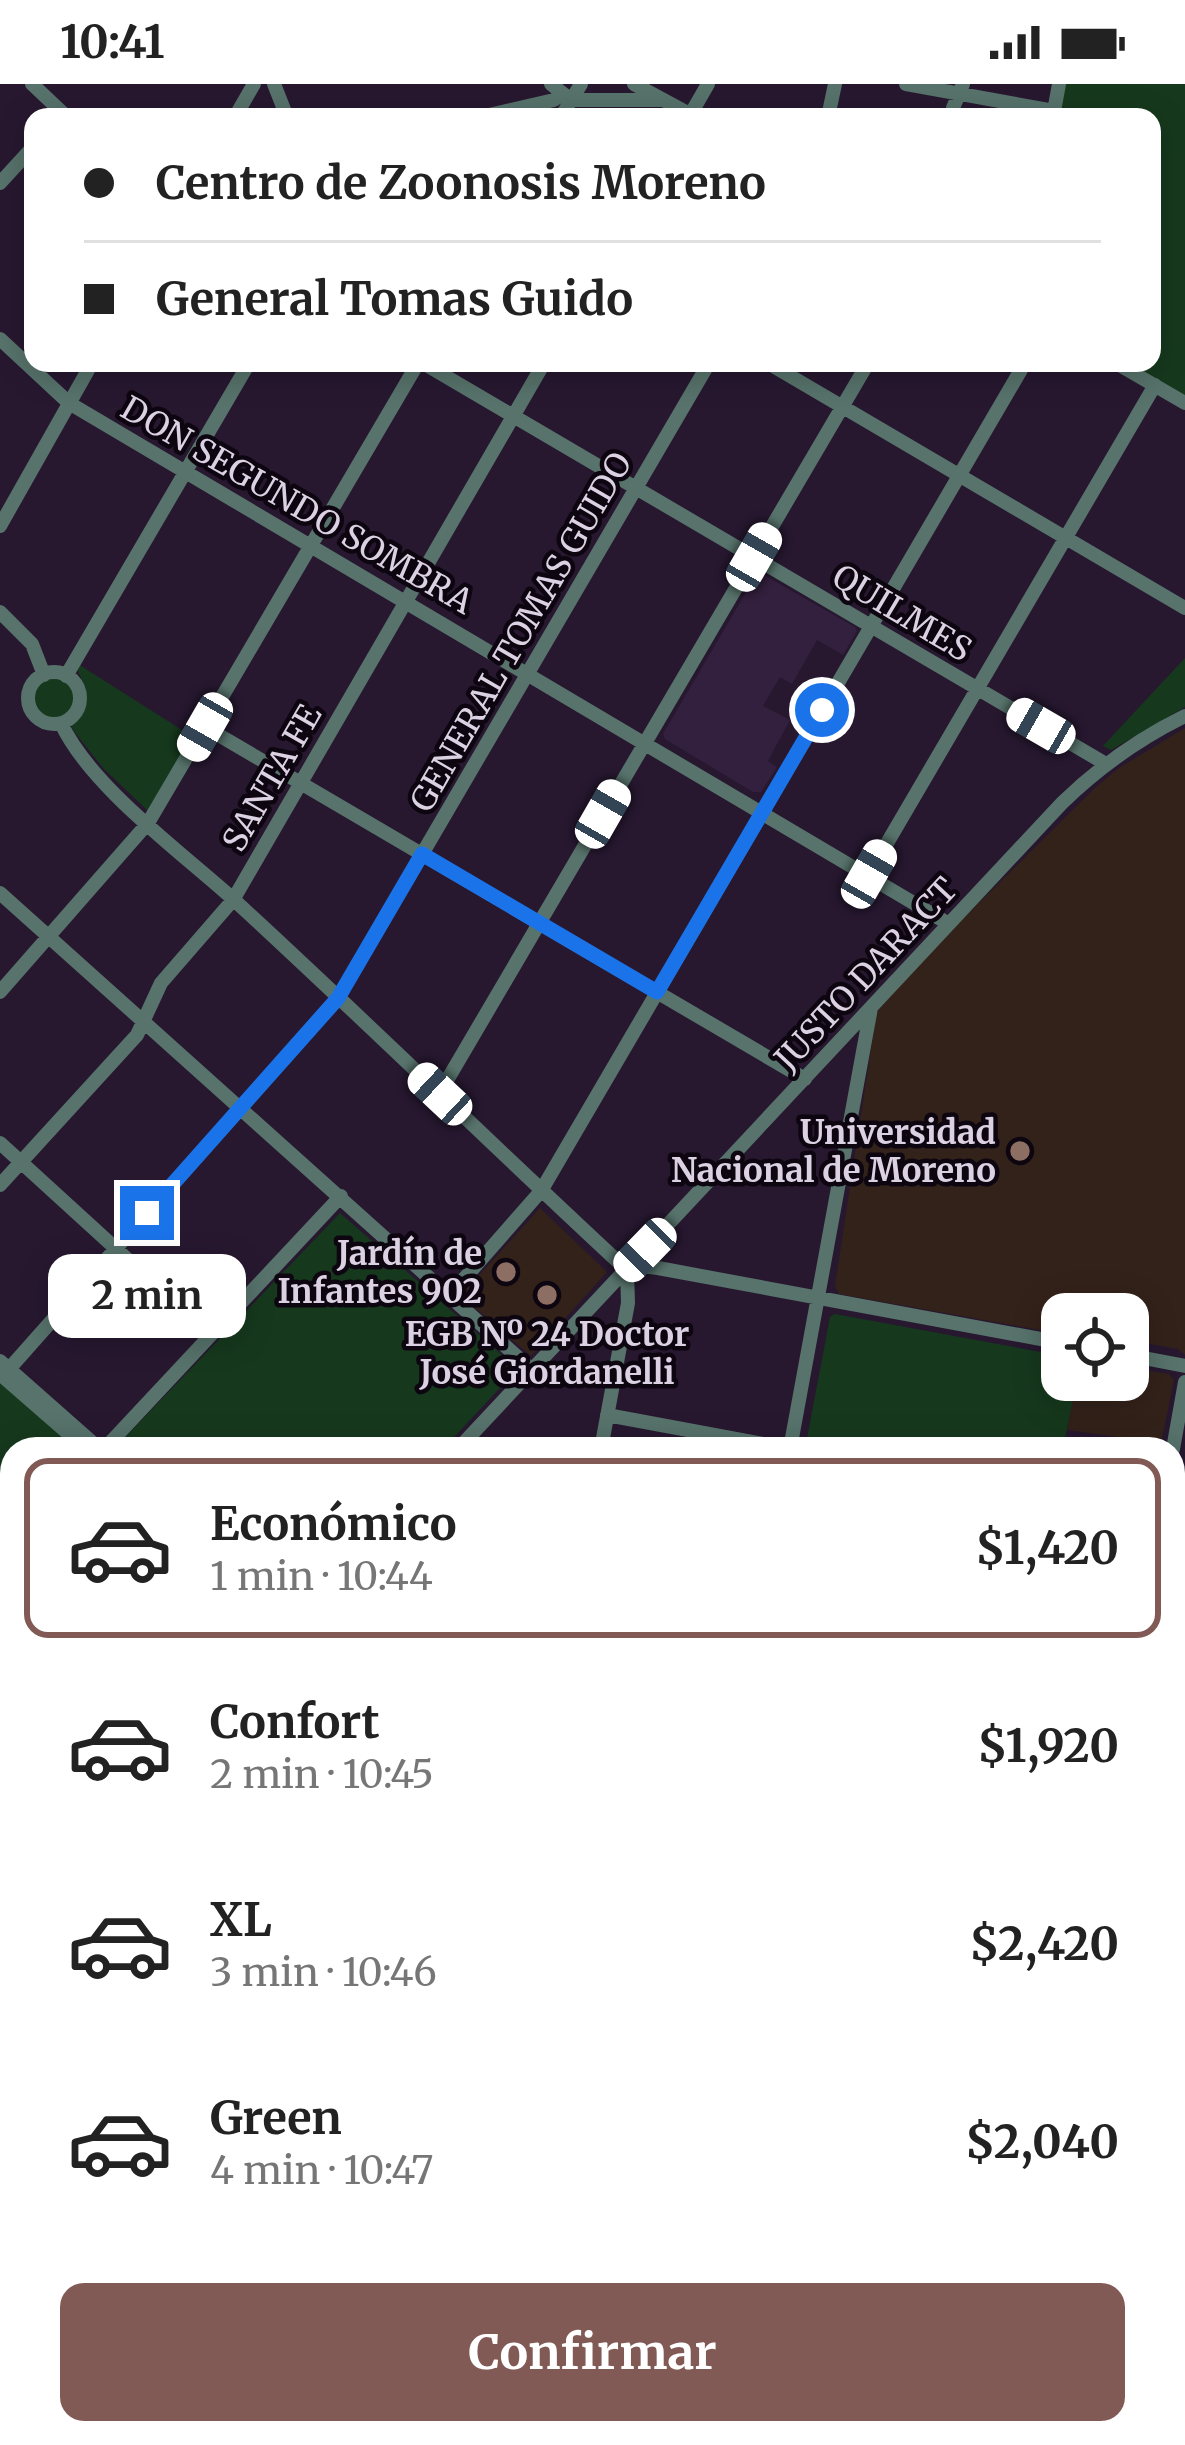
<!DOCTYPE html>
<html lang="es">
<head>
<meta charset="utf-8">
<style>
	body { margin:0; font-family:Merriweather,serif; background:#f2f2f2; color:#222; height:100vh; display:flex; flex-direction:column; font-size:45px; white-space:nowrap }
	* { box-sizing:border-box; margin:0 }
	p { font-size:39px; color:#767676 }
	.icon { flex:none; width:66px; height:66px; fill:none; stroke:currentColor; stroke-width:2; stroke-linecap:round; stroke-linejoin:round }
	.map { position:relative; flex:1; overflow:hidden }
	.drawer { position:absolute; left:0px; top:1353px; width:1185px; height:1008px; display:flex; flex-direction:column; background:#fff; border-radius:36px 36px 0 0; box-shadow:0 6px 30px #0003 }
	.drawer>* { flex:none }
	.guide { position:absolute; left:24px; top:24px; width:1137px; height:264px; border-radius:24px; box-shadow:0 6px 30px #0003; display:grid; align-content:center; height:264px; padding:0 60px; background:#fff }
	.fabs { position:absolute; left:1041px; top:1209px; display:grid; gap:24px }
	.fabs a { display:grid; place-items:center; width:108px; height:108px; border-radius:24px; background:#fff; box-shadow:0 6px 30px #0003; font-size:60px }
	.end { position:absolute; width:54px; height:54px; margin:-27px; border:15px solid #1a73e8; background:#fff; box-shadow:0 0 0 6px #fff }
	.from { border-radius:50% }
	.bubble { position:absolute; height:84px; border-radius:24px; background:#fff; box-shadow:0 6px 30px #0003; font-size:39px; font-weight:700; line-height:84px; text-align:center }
	.car { position:absolute; width:36px; height:72px; margin:-36px -18px; border-radius:15px; box-shadow:0 0 9px 3px #0007; background:linear-gradient(#fff 24%,#345 0 40%,#fff 0 76%,#345 0 86%,#fff 0) }
	.guide b { display:flex; align-items:center; gap:42px; height:114px; font-size:45px }
	.guide b+b { border-top:3px solid #e0e0e0 }
	.guide i { width:30px; height:30px; background:#222 }
	ul { padding:21px 0 0; list-style:none }
	li { display:flex; align-items:center; gap:36px; height:180px; margin:0 24px 18px; padding:0 36px; border:6px solid transparent; border-radius:24px }
	li div { flex:1 }
	li b { display:block; font-size:45px }
	li em { font-style:normal; font-weight:700 }
	li.active { border-color:#815955 }
	li>.icon { width:108px; height:108px; stroke-width:1.5 }
	.primary-button { display:flex; gap:24px; margin-top:auto; padding:24px 60px }
	.primary-button a { flex:1; height:138px; border-radius:24px; background:#815955; color:#fff; font-size:48px; font-weight:700; line-height:138px; text-align:center }
	.status { display:flex; justify-content:space-between; align-items:center; height:84px; padding:0 60px; background:#fff; direction:ltr }
	.status svg { height:33px; fill:currentColor }
	.map>svg:first-child { display:block }
	.built { fill:#331f3e }
	.education { fill:#33221a }
	.green { fill:#16391d }
	.lines { fill:none; stroke-linecap:round; stroke-linejoin:round }
	.minor { stroke:#57736b; stroke-width:14 }
	.major { stroke:#8dc9b9; stroke-width:16 }
	.route { stroke:#1a73e8; stroke-width:15 }
	.education-dot { fill:#8d6e63; stroke:#0d0610; stroke-width:4.5 }
	.labels { text-anchor:middle; dominant-baseline:central; stroke-width:9; stroke-linejoin:round; paint-order:stroke }
	.street-label { font-size:33px; fill:#dbd1e2; stroke:#0d0610 }
	.poi-label { font-size:33px; font-weight:bold; fill:#dbd1e2; stroke:#0d0610; text-anchor:end }
</style>
</head>
<body>
<div class="status"><b>10:41</b><svg viewBox="0 0 49 12"><path d="M0 12V9h3v3zM5 12V6h3v6zM10 12V3h3v9zM15 12V0h3v12zM26 1h20v11H26zM47 4h2v5h-2z"/></svg></div>
<div class="map">
<svg width="1185" height="2361" viewBox="0 0 1185 2361">
	<rect width="100%" height="100%" fill="#271830"/>
	<!-- built -->
	<path class="built" d="M 762,490 L 855,543 L 857,547 L 843,571 L 817,556 L 792,600 L 780,593 L 763,622 L 790,636 L 768,677 L 777,683 L 761,708 L 753,708 L 665,655 L 663,650 L 756,491 Z"/>
	<!-- education -->
	<path class="education" d="M 1185,644 L 1185,1271 L 1178,1265 L 1144,1259 L 1138,1264 L 1128,1262 L 1128,1230 L 1062,1230 L 1062,1250 L 839,1210 L 835,1202 L 876,932 L 884,913 L 1097,702 L 1119,684 Z
		M 540,1124 L 607,1188 L 531,1272 L 465,1215 L 465,1207 Z
		M 1128,1283 L 1169,1290 L 1174,1296 L 1161,1359 L 1067,1346 L 1077,1296 L 1128,1296 Z"/>
	<!-- green -->
	<path class="green" d="M 1065,0 L 1185,0 L 1185,312 L 1129,279 L 1152,279 L 1152,33 L 1059,33 Z
		M 1185,574 L 1185,623 L 1111,666 L 1103,662 Z
		M 78,580 L 193,653 L 148,727 L 103,684 L 73,646 L 71,641 C 81,628 90,615 83,598 C 77,583 79,596 78,580 Z
		M28 614a26 26 0 1 1 52 0a26 26 0 1 1-52 0Z
		M 340,1129 L 511,1279 L 514,1289 L 443,1365 L 114,1365 Z
		M 835,1230 L 1062,1272 L 1062,1296 L 1077,1296 L 1063,1365 L 805,1365 L 830,1233 Z
		M 0,1284 L 92,1365 L 12,1365 L 12,1453 L 0,1442 Z"/>
	<g class="lines">
		<!-- minor -->
		<path class="minor" d="M 32,0 L 67,33
			M 274,0 L 287,33
			M 551,0 L 571,16 L 663,16
			M 634,0 L 695,33
			M 906,0 L 1054,27
			M 235,33 L 254,0
			M 480,33 L 554,16 L 562,10
			M 561,33 L 581,0
			M 689,33 L 708,0
			M 828,33 L 835,0
			M 952,33 L 953,24 L 963,0
			M 1053,33 L 1059,0
			M 0,99 L 33,63
			M 0,255 L 69,319 L 949,840
			M 423,279 L 1106,680
			M 768,279 L 1185,524
			M 1116,279 L 1185,319
			M 0,442 L 92,279
			M 0,528 L 32,560 L 44,591
			M28 614a26 26 0 1 1 52 0a26 26 0 1 1-52 0Z
			M 66,592 L 249,279
			M 61,639 C 90,702 181,768 233,815 C 366,937 494,1063 627,1186 L 628,1219 L 601,1365
			M 205,643 L 805,995
			M 869,790 L 1155,301
			M 0,809 L 532,1286
			M 0,908 L 148,739 L 418,279
			M 439,1010 L 868,279
			M 0,1059 L 171,1215 L 217,1244
			M 0,1101 L 137,951 L 161,899 L 233,816 L 544,279
			M 627,1186 L 641,1182 L 658,1184 L 1062,1259
			M 449,1212 L 541,1107 L 1025,279
			M 1128,1271 L 1185,1282
			M 0,1277 L 94,1360 L 108,1361 L 341,1112
			M 9,1285 L 338,914 L 709,279
			M 0,1290 L 86,1365
			M 607,1331 L 790,1365
			M 458,1365 L 1062,719 C 1099,683 1138,655 1185,632
			M 790,1365 L 871,924
			M 1173,1365 L 1185,1298
			M 0,1423 L 12,1426
			M 1173,1468 L 1185,1470
			M 0,1487 L 12,1496
			M 1173,1660 L 1185,1663
			M 0,1756 L 12,1737
			M 1173,1849 L 1185,1851
			M 0,1850 L 12,1838
			M 0,2018 L 12,2020
			M 1173,2042 L 1185,2045
			M 0,2208 L 12,2210
			M 1173,2231 L 1185,2233
			M 765,2349 L 830,2361
			M 35,2361 L 37,2349
			M 223,2361 L 225,2349
			M 417,2361 L 419,2349
			M 608,2361 L 610,2349
			M 989,2361 L 991,2349"/>
		<!-- major -->
		<path class="major" d="M 1181,2361 L 1185,2341"/>
	</g>
	<g class="lines">
		<!-- route -->
		<path class="route" d="M 147,1129 L 338,914 L 422,770 L 657,908 L 822,626"/>
	</g>
	<!-- markers -->
	<g class="education-dot">
		<circle cx="1020" cy="1067" r="12"/>
		<circle cx="506" cy="1188" r="12"/>
		<circle cx="547" cy="1211" r="12"/>
	</g>
	<g class="labels">
		<!-- street labels -->
		<g class="street-label">
			<text transform="translate(297 421) rotate(30)">DON SEGUNDO SOMBRA</text>
			<text transform="translate(902 529) rotate(31)">QUILMES</text>
			<text transform="translate(521 548) rotate(-60)">GENERAL TOMAS GUIDO</text>
			<text transform="translate(272 694) rotate(-60)">SANTA FE</text>
			<text transform="translate(866 890) rotate(-47)">JUSTO DARACT</text>
		</g>
		<!-- poi labels -->
		<g class="poi-label">
			<text x="996" y="1048">Universidad<tspan x="996" dy="38">Nacional de Moreno</tspan></text>
			<text x="482" y="1169">Jardín de<tspan x="482" dy="38">Infantes 902</tspan></text>
			<text x="547" y="1250" text-anchor="middle">EGB Nº 24 Doctor<tspan x="547" dy="38">José Giordanelli</tspan></text>
		</g>
	</g>
</svg>
<div class="fabs">
<a><svg class="icon" aria-label="locate" viewBox="0 0 24 24"><circle cx="12" cy="12" r="6"/><path d="M12 2v4M12 18v4M2 12h4M18 12h4"/></svg></a>
</div>
<i class="end from" style="left:822px;top:626px"></i>
<i class="end" style="left:147px;top:1129px"></i>
<div class="bubble" style="left:48px;top:1170px;width:198px">2 min</div>
<i class="car" style="left:754px;top:473px;rotate:30deg"></i>
<i class="car" style="left:1041px;top:642px;rotate:300deg"></i>
<i class="car" style="left:205px;top:643px;rotate:210deg"></i>
<i class="car" style="left:603px;top:730px;rotate:30deg"></i>
<i class="car" style="left:869px;top:790px;rotate:30deg"></i>
<i class="car" style="left:440px;top:1010px;rotate:313deg"></i>
<i class="car" style="left:645px;top:1166px;rotate:224deg"></i>
<div class="guide">
<b><i class="from"></i>Centro de Zoonosis Moreno</b>
<b><i></i>General Tomas Guido</b>
</div>
<section class="drawer">
<ul>
<li class="active"><svg class="icon" aria-label="car" viewBox="0 0 24 24"><path d="M5 17H2v-5l4-1 3-4h7l3 4 3 1v5h-3M9 17h6M6 11h13"/><circle cx="7" cy="17" r="2"/><circle cx="17" cy="17" r="2"/></svg><div><b>Económico</b><p>1 min · 10:44</p></div><em>$1,420</em></li>
<li><svg class="icon" aria-label="car" viewBox="0 0 24 24"><path d="M5 17H2v-5l4-1 3-4h7l3 4 3 1v5h-3M9 17h6M6 11h13"/><circle cx="7" cy="17" r="2"/><circle cx="17" cy="17" r="2"/></svg><div><b>Confort</b><p>2 min · 10:45</p></div><em>$1,920</em></li>
<li><svg class="icon" aria-label="car" viewBox="0 0 24 24"><path d="M5 17H2v-5l4-1 3-4h7l3 4 3 1v5h-3M9 17h6M6 11h13"/><circle cx="7" cy="17" r="2"/><circle cx="17" cy="17" r="2"/></svg><div><b>XL</b><p>3 min · 10:46</p></div><em>$2,420</em></li>
<li><svg class="icon" aria-label="car" viewBox="0 0 24 24"><path d="M5 17H2v-5l4-1 3-4h7l3 4 3 1v5h-3M9 17h6M6 11h13"/><circle cx="7" cy="17" r="2"/><circle cx="17" cy="17" r="2"/></svg><div><b>Green</b><p>4 min · 10:47</p></div><em>$2,040</em></li>
</ul>
<div class="primary-button"><a>Confirmar</a></div>
</section>
</div>
</body>
</html>
